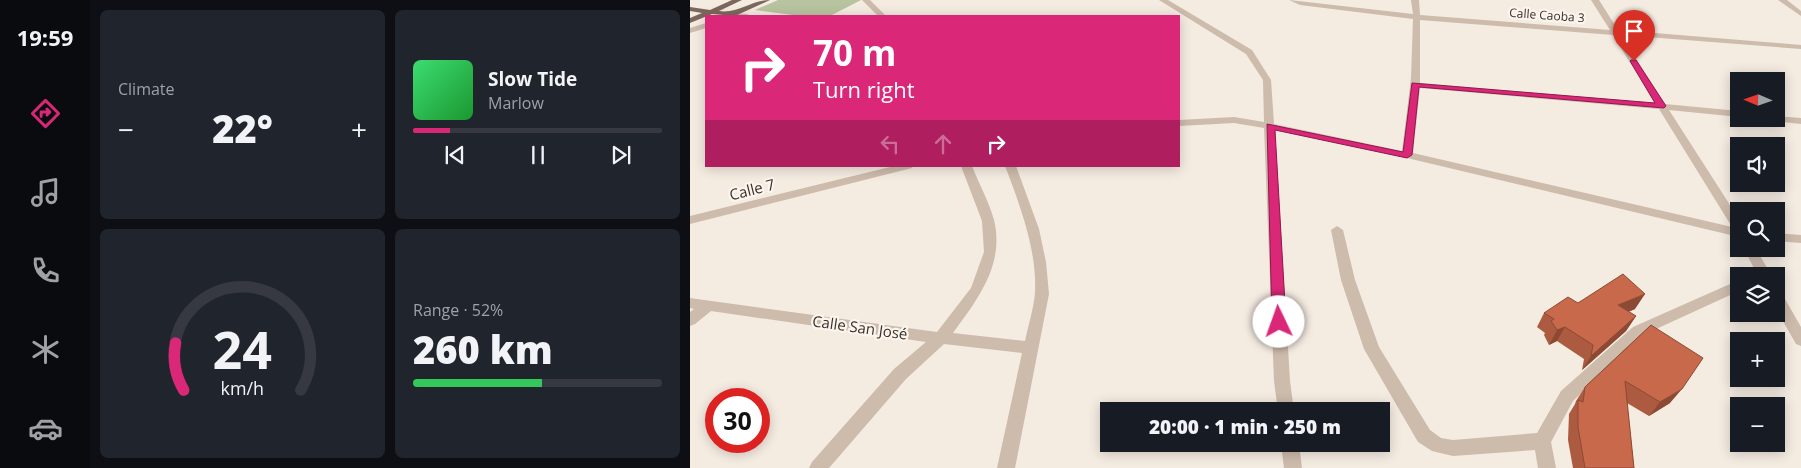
<!DOCTYPE html>
<html lang="en">
<head>
<meta charset="utf-8">
<style>
	:root { --surface:#171b24; --page:#20242c; --text:#f1f3f6; --muted:#9ea1a6; --line:#363941; --accent:#db2777 }
	body { margin:0; font-family:"Open Sans",sans-serif; background:var(--page); color:var(--text); height:100vh; display:flex; flex-direction:column; font-size:19px; white-space:nowrap }
	* { box-sizing:border-box; margin:0 }
	p { font-size:16px; color:var(--muted) }
	.icon { flex:none; width:28px; height:28px; fill:none; stroke:currentColor; stroke-width:2; stroke-linecap:round; stroke-linejoin:round }
	.map { position:relative; flex:1; overflow:hidden }
	.drawer { display:flex; flex-direction:column; gap:10px; padding:10px; background:#0d0f14; width:600px }
	.drawer>* { flex:none }
	.hud { position:absolute; left:15px; top:15px; width:475px; height:152px; border-radius:0px; box-shadow:0 2px 12px #0003; background:#db2777; color:#fff; overflow:hidden }
	.needle { width:32px; rotate:272deg }
	.fabs { position:absolute; left:1040px; top:72px; display:grid; gap:10px }
	.fabs a { display:grid; place-items:center; width:55px; height:55px; border-radius:0px; background:var(--surface); box-shadow:0 2px 12px #0003; font-size:25px }
	.speed { position:absolute; left:15px; top:388px; display:flex; gap:10px; font-size:25px; font-weight:700; text-align:center }
	.speed>* { display:grid; place-content:center; width:65px; height:65px; border-radius:50%; background:var(--surface); box-shadow:0 2px 12px #0003; line-height:1 }
	.speed .limit { border:8px solid #d22; background:#fff; color:#111 }
	.pin { position:absolute; display:grid; place-items:center; width:42px; height:42px; color:#fff; margin:-51px -21px; border-radius:50% 50% 50% 0; rotate:-45deg; box-shadow:0 0 5px #0007 }
	.pin .icon { rotate:45deg }
	.me { position:absolute; width:55px; margin:-28px; rotate:357deg; stroke-linejoin:round; filter:drop-shadow(0 0 4px #0008) }
	.turn { display:flex; align-items:center; gap:18px; height:105px; padding:0 25px; font-size:22px }
	.turn .icon { width:65px; height:65px; stroke-width:2.5 }
	.turn b { display:block; font-size:35px; line-height:42px }
	.lanes { display:flex; align-items:center; height:48px; padding:0 25px; background:#0003; justify-content:center; gap:25px; direction:ltr }
	.lanes .off { opacity:.35 }
	.big { font-size:38px; font-weight:800; line-height:1.1 }
	.drawer .tile { flex:1; display:flex; flex-direction:column; justify-content:center; gap:8px; min-width:0; padding:0 18px; border-radius:8px; background:var(--page) }
	.drawer .dial { align-items:center; gap:0 }
	.dial svg { height:130px; overflow:visible; fill:none; stroke:var(--line); stroke-width:7; stroke-linecap:round; text-anchor:middle }
	.dial text { fill:var(--text); stroke:none }
	.song { display:flex; align-items:center; gap:15px }
	.cover { width:60px; height:60px; border-radius:8px; background:linear-gradient(135deg,hsl(140 70% 55%),hsl(130 70% 35%)) }
	.played { height:5px; border-radius:2px; background:linear-gradient(90deg,var(--accent) 15%,var(--line) 15%) }
	.keys { display:flex; justify-content:space-around; direction:ltr }
	.heat { display:flex; justify-content:space-between; align-items:center; font-size:28px; direction:ltr }
	.charge { height:8px; border-radius:4px; background:linear-gradient(90deg,#34c759 52%,var(--line) 0) }
	.drawer .tiles { flex:1; display:grid; gap:10px; grid-template-columns:repeat(2,1fr) }
	.trip { position:absolute; left:410px; top:402px; width:290px; height:50px; border-radius:0px; background:var(--surface); box-shadow:0 2px 12px #0003; font-weight:800; line-height:50px; text-align:center }
	main { display:flex; flex:1; min-height:0 }
	.tab-bar { display:flex; flex-direction:column; width:90px; justify-content:space-around; align-items:center; background:#090b0e; color:var(--muted) }
	.tab-bar .icon { width:35px; height:35px }
	.tab-bar .current { color:var(--accent) }
	.tab-bar b { font-size:22px; color:var(--text) }
	.map>svg:first-child { display:block }
	.green { fill:#b8c4a0 }
	.lines { fill:none; stroke-linecap:round; stroke-linejoin:round }
	.minor { fill:#cdbbac; fill-rule:evenodd }
	.major { fill:#7d675c; fill-rule:evenodd }
	.wall { fill:#ac5a40 }
	.shaded-wall { fill:#8c4a34 }
	.building { fill:#c8694b; stroke:#8c4a34 }
	.route { fill:#db2777; stroke:#8e194d }
	.labels { text-anchor:middle; dominant-baseline:central; stroke-width:4.5; stroke-linejoin:round; paint-order:stroke }
	.far-street-label { font-size:12px; fill:#3b302b; stroke:#fbf5ee }
	.street-label { font-size:15px; fill:#3b302b; stroke:#fbf5ee }
</style>
</head>
<body>
<main>
<nav class="tab-bar">
<b>19:59</b>
<svg class="icon current" aria-label="directions" viewBox="0 0 24 24"><path d="M12 3l9 9-9 9-9-9zM9 14v-3h6M13 9l2 2-2 2"/></svg>
<svg class="icon" aria-label="music" viewBox="0 0 24 24"><path d="M9 18V5l10-2v13"/><circle cx="6" cy="18" r="3"/><circle cx="16" cy="16" r="3"/></svg>
<svg class="icon" aria-label="phone" viewBox="0 0 24 24"><path d="M5 4h4l2 5-3 2q2 4 5 5l2-3 5 2v4C11 20 4 13 5 4z"/></svg>
<svg class="icon" aria-label="climate" viewBox="0 0 24 24"><path d="M12 3v18M4 7l16 10M4 17L20 7"/></svg>
<svg class="icon" aria-label="car" viewBox="0 0 24 24"><path d="M5 17H2v-5l4-1 3-4h7l3 4 3 1v5h-3M9 17h6M6 11h13"/><circle cx="7" cy="17" r="2"/><circle cx="17" cy="17" r="2"/></svg>
</nav>
<section class="drawer">
<div class="tiles">
<div class="tile"><p>Climate</p>
<div class="heat"><a>−</a><b class="big">22°</b><a>+</a></div>
</div>
<div class="tile">
<div class="song"><i class="cover"></i><div><b>Slow Tide</b><p>Marlow</p></div></div>
<div class="played"></div>
<div class="keys"><svg class="icon" aria-label="previous" viewBox="0 0 24 24"><path d="M18 5L8 12l10 7zM5 5v14"/></svg><svg class="icon" aria-label="pause" viewBox="0 0 24 24"><path d="M8 5v14M16 5v14"/></svg><svg class="icon" aria-label="next" viewBox="0 0 24 24"><path d="M6 5l10 7-10 7zM19 5v14"/></svg></div>
</div>
<div class="tile dial"><svg viewBox="0 0 100 80">
<path d="M14 69A42 42 0 1 1 86 69"/>
<path d="M14 69A42 42 0 0 1 9 40" stroke="#db2777"/>
<text x="50" y="56" font-size="32" font-weight="700">24</text>
<text x="50" y="72" font-size="11">km/h</text>
</svg></div>
<div class="tile"><p>Range · 52%</p><b class="big">260 km</b><div class="charge"></div></div>
</div>
</section>
<div class="map">
<svg width="1111" height="468" viewBox="0 0 1111 468">
	<rect width="100%" height="100%" fill="#f4ebe1"/>
	<path class="green" d="M 88,0 L 171,0 L 140,16 L 110,16 L 65,10 Z"/>
	<g class="lines">
		<path class="minor" d="M 172,0 L 180,0 L 196,16 L 188,16 Z
			M 469,0 L 478,0 L 562,50 L 581,80 L 584,124 L 712,151 L 721,78 L 723,19 L 610,5 L 599,0 L 723,14 L 721,0 L 729,0 L 730,15 L 920,30 L 901,0 L 909,0 L 928,30 L 1111,45 L 1111,49 L 931,35 L 975,104 L 1049,111 L 1049,117 L 979,110 L 1049,219 L 1049,237 L 717,158 L 585,130 L 600,381 L 604,411 L 588,411 L 584,381 L 574,128 L 544,123 L 489,126 L 489,120 L 544,117 L 574,122 L 573,80 L 556,54 ZM 730,20 L 923,35 L 965,103 L 730,83 ZM 730,88 L 969,109 L 1042,227 L 723,153 Z
			M 1088,0 L 1097,0 L 1111,11 L 1111,16 Z
			M 39,13 L 57,14 L 61,16 L 39,16 Z
			M 16,23 L 16,28 L 0,33 L 0,28 Z
			M 1086,116 L 1111,118 L 1111,124 L 1083,121 L 1081,119 L 1086,119 Z
			M 204,166 L 223,166 L 222,168 L 0,224 L 0,216 Z
			M 271,166 L 282,166 C 289,184 299,202 304,220 C 315,265 287,300 263,333 L 335,341 C 338,326 344,308 345,292 C 347,250 330,205 315,166 L 326,166 L 349,229 L 356,262 L 359,294 L 325,468 L 307,468 L 332,353 L 254,344 L 216,379 L 139,468 L 119,468 L 122,462 L 204,369 L 236,342 L 21,311 L 5,324 L 0,326 L 0,312 L 4,309 L 0,308 L 0,298 L 247,332 L 281,288 L 294,252 L 292,221 Z
			M 647,226 L 653,230 L 665,280 L 689,347 L 740,430 L 751,438 L 763,440 L 847,433 L 871,391 L 943,327 L 1049,280 L 1049,291 L 953,335 L 883,401 L 861,442 L 866,468 L 848,468 L 845,450 L 763,456 L 742,451 L 728,442 L 674,349 L 651,280 L 641,230 Z
			M 1086,233 L 1111,235 L 1111,243 L 1086,241 Z
			M 1054,249 L 1066,249 L 1082,276 L 1068,276 Z
			M 1086,291 L 1091,292 L 1111,327 L 1111,346 L 1106,344 L 1086,309 Z
			M 591,444 L 609,444 L 612,468 L 594,468 Z"/>
		<path class="major" d="M 42,0 L 52,0 L 29,11 C 48,14 61,0 80,0 L 45,16 L 22,14 L 0,23 L 0,18 L 12,13 L 0,11 L 0,7 L 20,10 Z"/>
	</g>
	<path class="wall" d="M 888,303 L 945,309 L 938,312 L 946,316 L 936,331 L 892,370 L 894,359 L 867,341 L 859,345 L 854,335 L 855,333 L 847,327 L 854,313 Z
		M 961,325 L 980,403 L 959,416 L 937,403 L 944,468 L 883,468 L 878,440 L 879,414 L 885,404 L 886,401 L 895,387 Z"/>
	<path class="shaded-wall" d="M 955,294 L 945,309 L 919,320 L 928,305 Z
		M 946,316 L 936,331 L 892,370 L 901,356 Z
		M 875,327 L 867,341 L 859,345 L 867,330 Z
		M 992,389 L 980,403 L 959,416 L 970,402 Z"/>
	<path class="building" d="M 933,274 L 955,294 L 928,305 L 946,316 L 901,356 L 903,345 L 875,327 L 867,330 L 861,321 L 864,319 L 854,313 L 878,297 L 888,303 Z
		M 961,325 L 1013,358 L 992,389 L 970,402 L 935,381 L 944,468 L 895,468 L 888,427 L 888,400 L 893,402 L 895,387 Z"/>
	<path class="route" d="M 941,60 L 946,60 L 976,106 L 974,108 L 729,87 L 722,155 L 717,158 L 585,130 L 596,322 L 594,326 L 589,328 L 584,326 L 582,322 L 577,124 L 713,152 L 722,83 L 965,103 L 940,61 Z"/>
	<g class="labels">
		<g class="far-street-label">
			<text transform="translate(857 15) rotate(4)">Calle Caoba 3</text>
		</g>
		<g class="street-label">
			<text transform="translate(62 189) rotate(-14)">Calle 7</text>
			<text transform="translate(170 327) rotate(8)">Calle San José</text>
		</g>
	</g>
</svg>
<div class="fabs">
<a><svg class="needle" viewBox="-14 -14 28 28"><path d="M0-13l5 13h-10z" fill="#e53935"/><path d="M0 13l5-13h-10z" fill="#9ea1a6"/></svg></a>
<a><svg class="icon" aria-label="sound" viewBox="0 0 24 24"><path d="M4 9h4l5-4v14l-5-4H4zM17 9q2 3 0 6"/></svg></a>
<a><svg class="icon" aria-label="search" viewBox="0 0 24 24"><circle cx="10" cy="10" r="6"/><path d="M15 15l6 6"/></svg></a>
<a><svg class="icon" aria-label="layers" viewBox="0 0 24 24"><path d="M12 4l9 5-9 5-9-5zM3 14l9 5 9-5"/></svg></a>
<a>+</a>
<a>−</a>
</div>
<div class="speed"><div class="limit">30</div></div>
<div class="pin" style="left:944px;top:61px;background:#d93025"><svg class="icon" aria-label="arrive" viewBox="0 0 24 24"><path d="M6 21V4h12l-3 4 3 4H6"/></svg></div>
<svg class="me" style="left:589px;top:322px" viewBox="-20 -20 40 40"><circle r="19" fill="#fff"/><path d="M0-13L10 11 0 6-10 11z" fill="#db2777"/></svg>
<div class="trip">20:00 · 1 min · 250 m</div>
<div class="hud">
<div class="turn"><svg class="icon" aria-label="right" viewBox="0 0 24 24"><path d="M7 20v-9h11M14 6l5 5-5 5"/></svg><div><b>70 m</b>Turn right</div></div>
<div class="lanes"><svg class="icon off" aria-label="left" viewBox="0 0 24 24"><path d="M17 20v-9H6M10 6l-5 5 5 5"/></svg><svg class="icon off" aria-label="ahead" viewBox="0 0 24 24"><path d="M12 20V5M6 11l6-6 6 6"/></svg><svg class="icon" aria-label="right" viewBox="0 0 24 24"><path d="M7 20v-9h11M14 6l5 5-5 5"/></svg></div>
</div>
</div>
</main>
</body>
</html>
